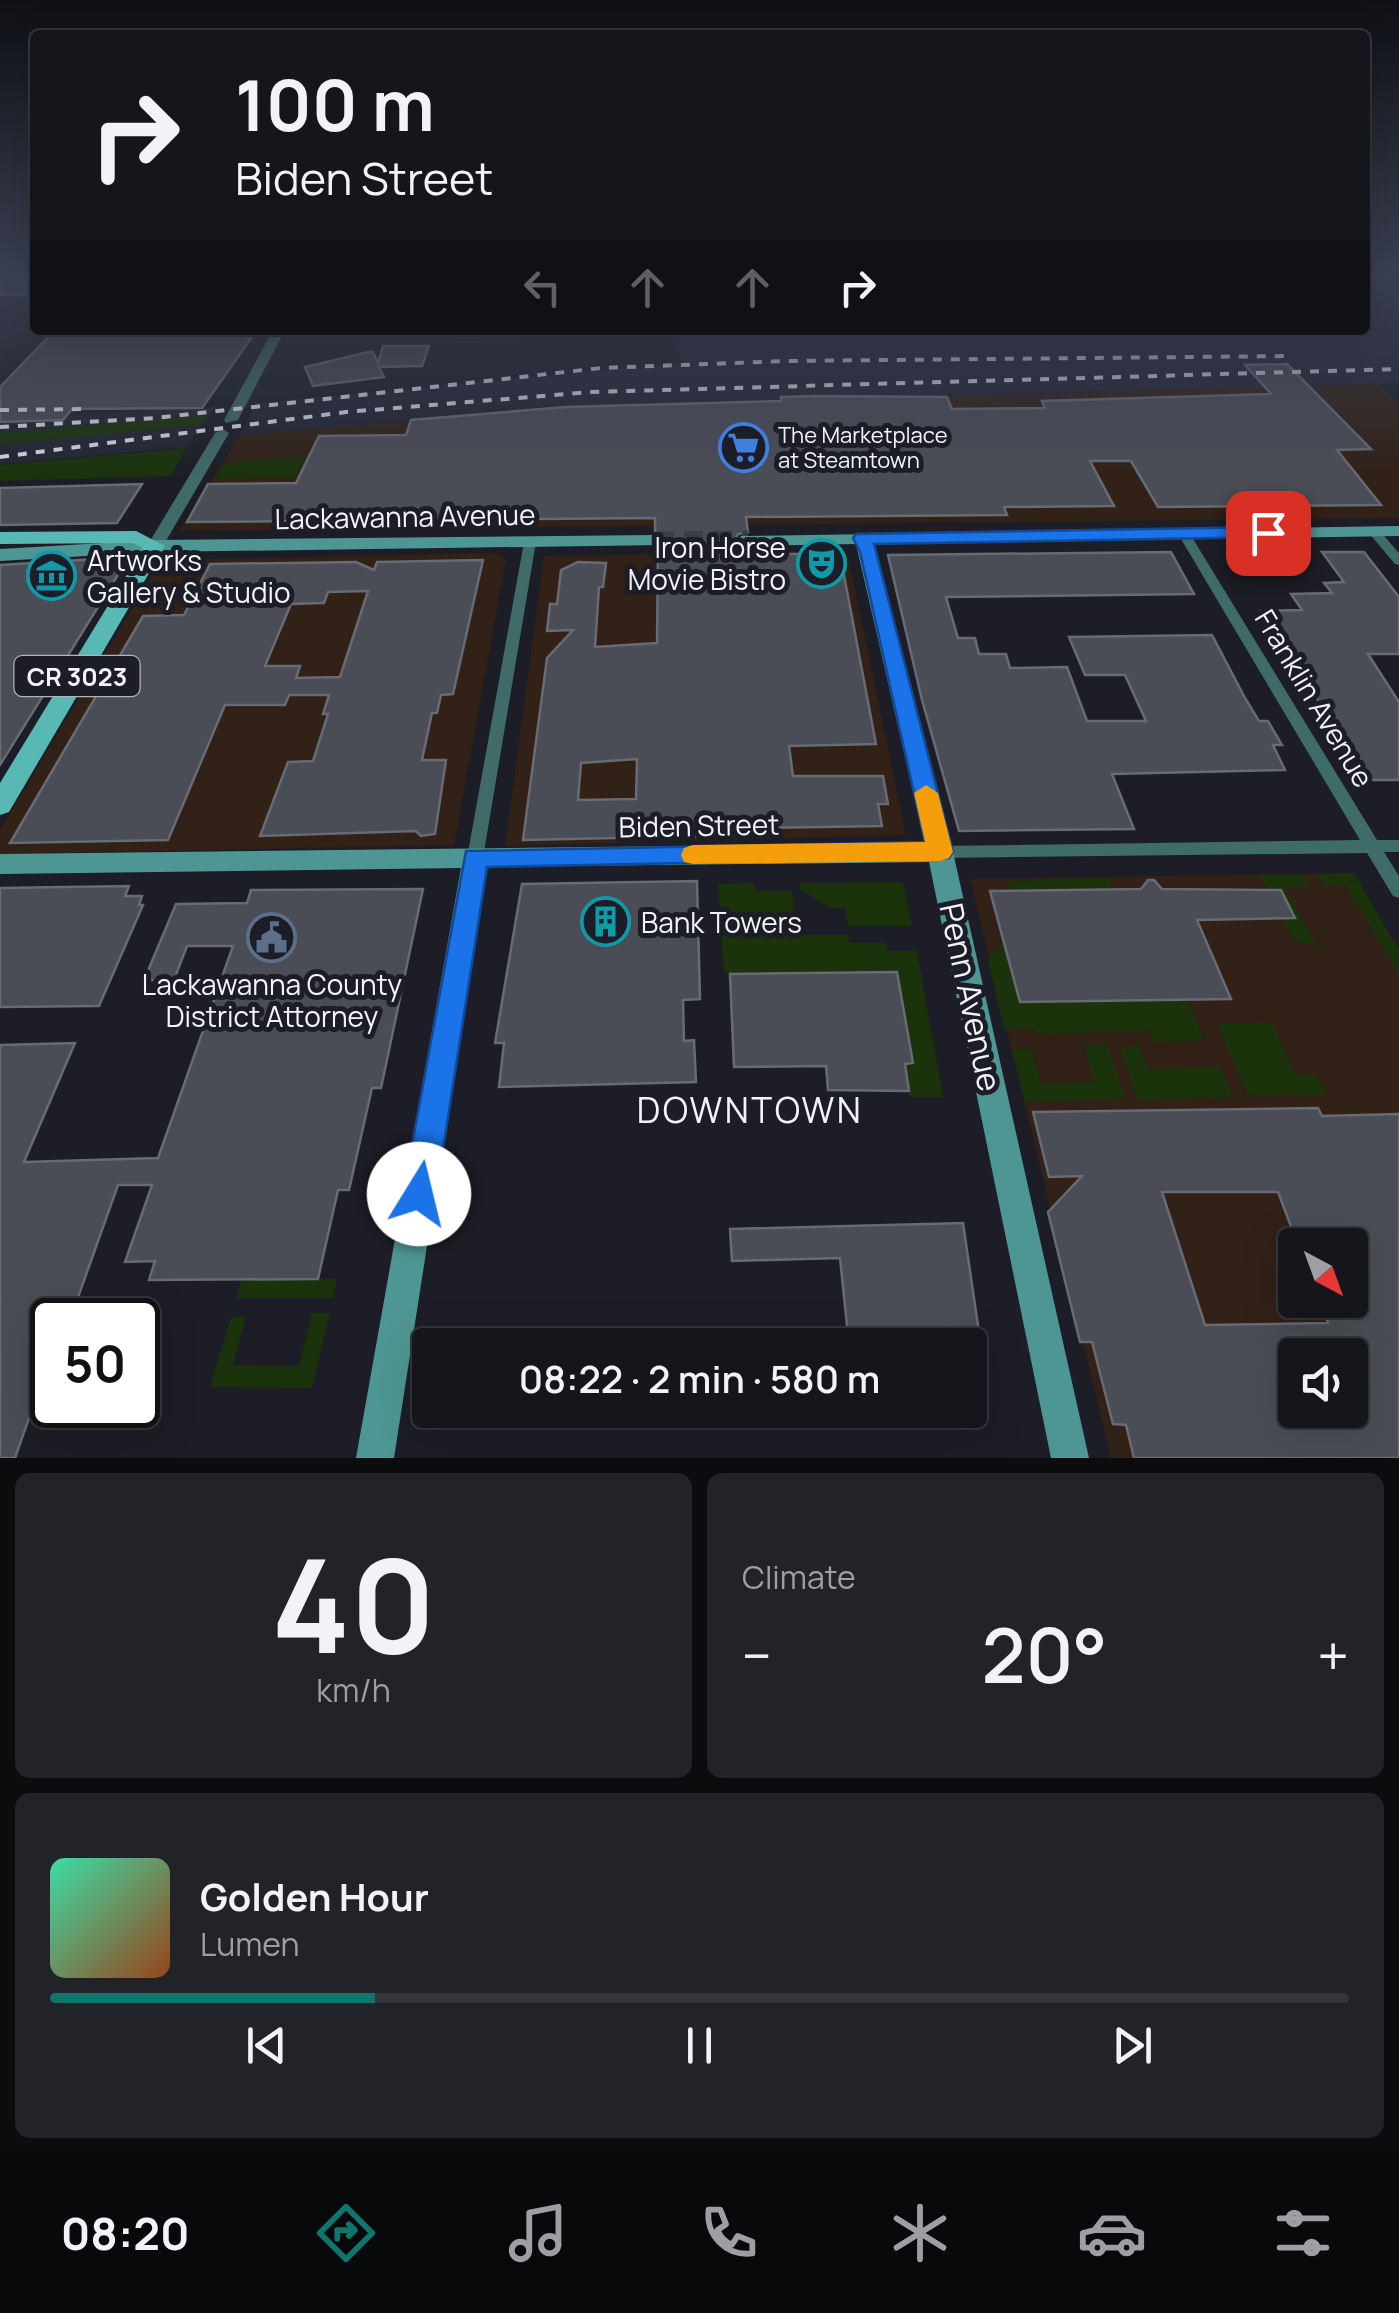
<!DOCTYPE html>
<html lang="en">
<head>
<meta charset="utf-8">
<style>
	:root { --surface:#15161c; --page:#222329; --text:#f1f3f6; --muted:#9d9fa3; --line:#34353b; --accent:#0f766e }
	body { margin:0; font-family:Manrope,sans-serif; background:var(--page); color:var(--text); height:100vh; display:flex; flex-direction:column; font-size:38px; white-space:nowrap }
	* { box-sizing:border-box; margin:0 }
	p { font-size:32px; color:var(--muted) }
	.icon { flex:none; width:55px; height:55px; fill:none; stroke:currentColor; stroke-width:2; stroke-linecap:round; stroke-linejoin:round }
	.map { position:relative; height:1458px; overflow:hidden }
	.side { display:flex; flex-direction:column; gap:15px; padding:15px; background:#0c0c0f; flex:1 }
	.side>* { flex:none }
	.guide { position:absolute; left:30px; top:30px; width:1340px; height:305px; border-radius:10px; box-shadow:0 10px 40px #0002,0 0 0 2px var(--line); background:#15161c; color:var(--text); overflow:hidden }
	.needle { width:65px; rotate:139deg }
	.controls { position:absolute; left:1278px; top:1228px; display:grid; gap:20px }
	.controls a { display:grid; place-items:center; width:90px; height:90px; border-radius:10px; background:var(--surface); box-shadow:0 10px 40px #0002,0 0 0 2px var(--line); font-size:50px }
	.speed { position:absolute; left:30px; top:1298px; display:flex; gap:20px; font-size:50px; font-weight:700; text-align:center }
	.speed>* { display:grid; place-content:center; width:130px; height:130px; border-radius:50%; background:var(--surface); box-shadow:0 10px 40px #0002,0 0 0 2px var(--line); line-height:1 }
	.speed .limit { border:5px solid #111; border-radius:15px; background:#fff; color:#111 }
	.pin { position:absolute; display:grid; place-items:center; width:85px; height:85px; color:#fff; margin:-42px; border-radius:20px; box-shadow:0 5px 15px #0006 }
	.me { position:absolute; width:110px; margin:-55px; rotate:9deg; stroke-linejoin:round; filter:drop-shadow(0 0 8px #0008) }
	.turn { display:flex; align-items:center; gap:35px; height:210px; padding:0 40px; font-size:45px }
	.turn .icon { width:130px; height:130px; stroke-width:2.5 }
	.turn b { display:block; font-size:70px; line-height:85px }
	.lanes { display:flex; align-items:center; height:95px; padding:0 40px; background:#0003; justify-content:center; gap:50px; direction:ltr }
	.lanes .off { opacity:.35 }
	.big { font-size:75px; font-weight:600; line-height:1.1 }
	.side .card { flex:1; display:flex; flex-direction:column; justify-content:center; gap:15px; min-width:0; padding:0 35px; border-radius:15px; background:var(--page) }
	.side .dial { align-items:center; gap:0 }
	.dial b { font-size:130px; line-height:1 }
	.song { display:flex; align-items:center; gap:30px }
	.cover { width:120px; height:120px; border-radius:15px; background:linear-gradient(135deg,hsl(160 70% 55%),hsl(20 70% 35%)) }
	.played { height:10px; border-radius:5px; background:linear-gradient(90deg,var(--accent) 25%,var(--line) 25%) }
	.keys { display:flex; justify-content:space-around; direction:ltr }
	.heat { display:flex; justify-content:space-between; align-items:center; font-size:55px; direction:ltr }
	.side .tiles { flex:1; display:grid; gap:15px; grid-template-columns:1fr 1fr }
	.card:last-child { grid-column:span 2 }
	.trip { position:absolute; left:412px; top:1328px; width:575px; height:100px; border-radius:10px; background:var(--surface); box-shadow:0 10px 40px #0002,0 0 0 2px var(--line); font-weight:600; line-height:100px; text-align:center }
	.tabs { display:flex; height:160px; justify-content:space-around; align-items:center; background:#08090b; color:var(--muted) }
	.tabs .icon { width:70px; height:70px }
	.tabs .on { color:var(--accent) }
	.tabs b { font-size:45px; color:var(--text) }
	.map>svg:first-child { display:block }
	.commercial { fill:#312117; fill-rule:evenodd }
	.built { fill:#232533 }
	.green { fill:#1a330b }
	.building { fill:#4b4d56; stroke:#686a74; stroke-width:2.5; fill-rule:evenodd }
	.lines { fill:none; stroke-linecap:round; stroke-linejoin:round }
	.secondary-tunnel { stroke:#3c3d46; stroke-width:19; stroke-dasharray:19 10; stroke-linecap:butt }
	.minor { fill:#3f6b68; fill-rule:evenodd }
	.tertiary { fill:#3f6b68; fill-rule:evenodd }
	.secondary { fill:#4e9693; fill-rule:evenodd }
	.primary { fill:#58b9b4; fill-rule:evenodd }
	.rail { stroke:#dbdce2; stroke-width:4; stroke-dasharray:9 9; stroke-linecap:butt }
	.route { fill:#1a73e8; stroke:#114b97; stroke-width:2.5 }
	.slow { fill:#f59e0b }
	.labels { text-anchor:middle; dominant-baseline:central; stroke-width:10; stroke-linejoin:round; paint-order:stroke }
	.far-poi-label { font-size:22px; fill:#f3f4fa; stroke:#1c1d26; text-anchor:start }
	.shield { fill:#1c1d26; stroke:#b2b4ba; stroke-width:2.5 }
	.shield-label { font-size:25px; font-weight:bold; fill:#f3f4fa }
	.street-label { font-size:28px; fill:#f3f4fa; stroke:#1c1d26 }
	.poi-label { font-size:28px; fill:#f3f4fa; stroke:#1c1d26; text-anchor:start }
	.near-street-label { font-size:32px; fill:#f3f4fa; stroke:#1c1d26 }
	.near-neighbourhood-label { font-size:35px; letter-spacing:2.5px; fill:#f3f4fa; stroke:#1c1d26 }
</style>
</head>
<body>
<div class="map">
<svg width="1399" height="1458" viewBox="0 0 1399 1458">
	<rect width="100%" height="100%" fill="#1c1d26"/>
	<path class="commercial" d="M 1378,384 L 1399,404 L 1399,518 L 179,531 L 240,435 L 566,407 Z
		M 847,551 L 906,835 L 505,846 L 544,556 Z
		M 487,553 L 500,554 L 506,559 L 454,845 L 0,854 L 0,830 L 161,560 Z
		M 1354,873 L 1399,952 L 1399,1458 L 1111,1458 L 970,879 ZM 1295,1245 L 1350,1245 L 1350,1300 L 1295,1300 ZM 1295,1355 L 1350,1355 L 1350,1410 L 1295,1410 Z"/>
	<path class="built" d="M 1365,276 L 1399,276 L 1399,383 L 566,407 L 240,435 L 256,403 L 683,363 L 669,330 L 1365,330 Z
		M 292,330 L 668,330 L 520,338 L 286,341 Z
		M 216,406 L 209,415 L 0,433 L 0,422 L 63,420 L 69,413 L 206,409 Z
		M 201,425 L 187,447 L 0,464 L 0,445 Z"/>
	<path class="green" d="M 209,415 L 201,425 L 0,445 L 0,433 Z
		M 186,448 L 171,476 L 0,481 L 0,465 Z
		M 305,456 L 295,477 L 214,478 L 224,464 L 232,462 Z
		M 1354,873 L 1399,950 L 1399,974 L 1345,884 L 1323,885 L 1317,874 Z
		M 1257,875 L 1304,875 L 1310,885 L 1284,887 L 1318,948 L 1293,939 L 1282,918 L 1295,917 Z
		M 1109,878 L 1113,889 L 1011,891 L 1008,881 Z
		M 903,882 L 912,926 L 848,926 L 845,908 L 831,908 L 800,890 L 799,883 Z
		M 752,883 L 757,891 L 792,891 L 796,935 L 848,935 L 849,943 L 886,943 L 888,951 L 917,951 L 943,1097 L 910,1097 L 905,1064 L 913,1063 L 897,972 L 724,973 L 718,884 Z
		M 1004,943 L 1020,1002 L 1188,1000 L 1204,1040 L 1155,1042 L 1150,1031 L 1036,1034 L 1034,1029 L 1004,1030 L 988,959 Z
		M 1272,1022 L 1295,1075 L 1317,1075 L 1326,1094 L 1247,1095 L 1218,1024 Z
		M 1107,1045 L 1125,1099 L 1025,1102 L 1012,1049 L 1031,1049 L 1041,1084 L 1095,1082 L 1084,1046 Z
		M 1139,1046 L 1148,1069 L 1220,1068 L 1232,1097 L 1138,1100 L 1120,1047 Z
		M 242,1279 L 337,1279 L 333,1298 L 236,1298 Z
		M 312,1313 L 330,1313 L 312,1388 L 210,1387 L 231,1317 L 246,1317 L 233,1365 L 299,1366 Z"/>
	<path class="building" d="M 0,276 L 35,276 L 35,295 L 0,295 Z
		M 55,330 L 257,330 L 202,408 L 72,409 L 63,420 L 0,422 L 0,387 Z
		M 383,346 L 429,346 L 422,366 L 379,367 L 384,377 L 313,386 L 305,367 L 368,352 L 373,352 L 378,363 Z
		M 1287,364 L 1371,449 L 1337,450 L 1381,505 L 1158,507 L 1131,461 L 1090,461 L 1114,506 L 1004,507 L 1007,515 L 746,517 L 748,532 L 738,534 L 735,541 L 750,554 L 840,554 L 876,744 L 789,746 L 793,776 L 883,776 L 888,804 L 878,804 L 882,826 L 760,828 L 759,835 L 523,840 L 547,658 L 573,630 L 547,631 L 550,604 L 557,604 L 561,570 L 578,562 L 606,563 L 603,587 L 599,587 L 595,647 L 657,643 L 658,552 L 655,549 L 665,547 L 668,540 L 655,531 L 655,518 L 187,522 L 208,484 L 296,483 L 319,436 L 406,435 L 411,420 L 566,407 L 781,401 L 781,397 L 818,396 L 947,397 L 952,409 L 1045,408 L 1042,401 L 1271,394 L 1245,365 ZM 637,759 L 636,799 L 578,800 L 581,763 Z
		M 142,484 L 117,523 L 0,525 L 0,488 Z
		M 1171,552 L 1194,594 L 946,597 L 958,638 L 975,638 L 979,654 L 1006,654 L 1010,668 L 1067,667 L 1087,721 L 1146,721 L 1125,675 L 1085,675 L 1069,637 L 1212,635 L 1245,698 L 1259,721 L 1268,721 L 1282,745 L 1273,745 L 1285,770 L 1112,774 L 1134,829 L 959,831 L 922,700 L 888,555 Z
		M 1322,552 L 1364,552 L 1399,597 L 1399,654 L 1368,654 L 1399,702 L 1399,780 L 1369,780 L 1261,611 L 1302,610 L 1291,594 L 1332,593 L 1324,583 L 1344,582 Z
		M 129,557 L 0,765 L 0,565 Z
		M 483,560 L 453,694 L 441,695 L 437,713 L 432,713 L 422,760 L 446,760 L 435,834 L 421,836 L 416,831 L 260,836 L 288,762 L 313,761 L 328,714 L 323,714 L 329,695 L 289,695 L 285,705 L 225,705 L 168,840 L 10,843 L 143,616 L 184,615 L 210,564 L 356,562 L 374,570 L 377,562 ZM 368,591 L 340,677 L 296,678 L 300,666 L 265,666 L 291,604 L 324,603 L 328,592 Z
		M 1148,880 L 1154,880 L 1162,889 L 1281,890 L 1295,918 L 1197,920 L 1231,999 L 1020,1002 L 990,891 L 1141,889 Z
		M 697,881 L 700,999 L 683,1000 L 684,1041 L 694,1040 L 696,1082 L 499,1087 L 504,1043 L 495,1043 L 522,884 Z
		M 129,886 L 125,896 L 142,896 L 139,905 L 143,905 L 99,1006 L 0,1007 L 0,888 Z
		M 423,889 L 381,1088 L 372,1088 L 349,1190 L 338,1190 L 318,1279 L 149,1280 L 155,1261 L 125,1262 L 152,1185 L 118,1185 L 70,1320 L 52,1320 L 52,1368 L 40,1403 L 34,1404 L 15,1458 L 0,1458 L 0,1045 L 75,1043 L 24,1162 L 158,1158 L 233,946 L 187,946 L 174,980 L 144,980 L 176,904 L 247,903 L 251,890 Z
		M 897,972 L 913,1063 L 905,1064 L 909,1091 L 828,1090 L 826,1066 L 734,1067 L 730,974 Z
		M 1318,1108 L 1322,1116 L 1399,1114 L 1399,1458 L 1134,1458 L 1126,1425 L 1113,1424 L 1092,1342 L 1080,1342 L 1048,1212 L 1082,1176 L 1049,1177 L 1033,1112 ZM 1162,1192 L 1278,1192 L 1298,1245 L 1350,1245 L 1350,1300 L 1320,1300 L 1328,1323 L 1205,1325 ZM 1295,1355 L 1350,1355 L 1350,1410 L 1295,1410 Z
		M 963,1223 L 987,1387 L 970,1387 L 970,1345 L 849,1345 L 840,1258 L 732,1261 L 730,1229 Z"/>
	<g class="lines">
		<path class="secondary-tunnel" d="M 655,541 L 748,540"/>
		<path class="minor" d="M 1374,528 L 1378,529 L 1399,553 L 1399,565 L 1395,564 L 1368,532 Z
			M 1184,530 L 1190,534 L 1377,840 L 1399,840 L 1399,852 L 1384,852 L 1399,876 L 1399,898 L 1393,896 L 1367,853 L 940,858 L 934,856 L 932,852 L 934,848 L 940,846 L 1360,840 L 1178,534 Z
			M 530,538 L 536,542 L 483,858 L 481,862 L 469,862 L 467,858 L 524,542 Z"/>
		<path class="tertiary" d="M 273,330 L 285,330 L 238,420 L 226,423 L 224,420 Z
			M 222,429 L 229,433 L 163,546 L 161,550 L 149,550 L 147,546 L 215,433 Z"/>
		<path class="secondary" d="M 1399,526 L 1399,536 L 874,544 L 953,852 L 1089,1458 L 1051,1458 L 929,862 L 486,867 L 394,1458 L 356,1458 L 461,868 L 0,874 L 0,854 L 925,843 L 856,544 L 748,546 L 739,540 L 741,536 Z
			M 655,535 L 664,541 L 662,545 L 155,552 L 0,561 L 0,549 L 155,540 Z"/>
		<path class="primary" d="M 136,531 L 165,546 L 9,812 L 0,815 L 0,783 L 143,548 L 133,543 L 0,544 L 0,532 Z"/>
		<path class="rail" d="M 0,410 L 90,409
			M 0,427 L 155,418 L 601,368 L 787,361 L 1289,356
			M 0,457 L 346,412 L 591,392 L 1399,369"/>
	</g>
	<linearGradient id="sky" x2="0" y2="1"><stop stop-color="#0f1015"/><stop offset="0.57" stop-color="#3a4052"/><stop offset="1" stop-color="#3a4052" stop-opacity="0"/></linearGradient>
	<rect width="1399" height="480" fill="url(#sky)"/>
	<path class="route" d="M 1268,527 L 1275,529 L 1275,537 L 874,544 L 953,852 L 949,858 L 487,867 L 436,1194 L 431,1205 L 419,1209 L 408,1205 L 403,1194 L 466,851 L 925,842 L 860,552 L 853,538 L 856,534 Z"/>
	<path class="slow" d="M 926,785 L 938,793 L 953,852 L 949,858 L 940,861 L 693,864 L 684,862 L 681,855 L 684,848 L 693,845 L 925,842 L 914,793 Z"/>
	<defs>
		<symbol id="supermarket-ring" viewBox="-11 -11 22 22"><circle r="9.5" fill="#1c1d26" stroke="#3f7fe0" stroke-width="1.5"/><path d="M-6-5.5h2.5l.6 2H6L4.5 2H-2.5L-4.4-4H-6ZM-1.5 3.2a1.3 1.3 0 1 0 .1 0ZM3 3.2a1.3 1.3 0 1 0 .1 0Z" fill="#3f7fe0"/></symbol>
		<symbol id="theatre-ring" viewBox="-11 -11 22 22"><circle r="9.5" fill="#1c1d26" stroke="#0f9aa8" stroke-width="1.5"/><path d="M-5-5.5Q0-4 5-5.5V0Q5 5 0 6Q-5 5-5 0ZM-3.3-2.5H-1v1.5H-3.3ZM1-2.5H3.3v1.5H1ZM-2.8 1Q0 5.5 2.8 1Z" fill="#0f9aa8"/></symbol>
		<symbol id="museum-ring" viewBox="-11 -11 22 22"><circle r="9.5" fill="#1c1d26" stroke="#0f9aa8" stroke-width="1.5"/><path d="M0-6L6-3V-2H-6V-3ZM-5-1h2V3h-2ZM-1-1h2V3h-2ZM3-1h2V3H3ZM-6 4H6V6H-6Z" fill="#0f9aa8"/></symbol>
		<symbol id="building-ring" viewBox="-11 -11 22 22"><circle r="9.5" fill="#1c1d26" stroke="#0f9aa8" stroke-width="1.5"/><path d="M-4-6H4V6H1V3H-1V6H-4ZM-2.5-4.3h1.7v1.8h-1.7ZM.8-4.3h1.7v1.8H.8ZM-2.5-1h1.7V.8h-1.7ZM.8-1h1.7V.8H.8Z" fill="#0f9aa8"/></symbol>
		<symbol id="civic-ring" viewBox="-11 -11 22 22"><circle r="9.5" fill="#1c1d26" stroke="#5c6f8a" stroke-width="1.5"/><path d="M-.6-6.5H3V-4.5H.6V-3L4-1V1h2V6H-6V1h2V-1L-.6-3ZM-1.2 2.5V6h2.4V2.5Z" fill="#5c6f8a"/></symbol>
	</defs>
	<g fill-rule="evenodd">
		<use href="#supermarket-ring" x="716" y="420" width="55" height="55"/>
		<use href="#theatre-ring" x="794" y="536" width="55" height="55"/>
		<use href="#museum-ring" x="24" y="548" width="55" height="55"/>
		<use href="#building-ring" x="578" y="894" width="55" height="55"/>
		<use href="#civic-ring" x="244" y="910" width="55" height="55"/>
	</g>
	<g class="labels">
		<g class="far-poi-label">
			<text x="778" y="435">The Marketplace<tspan x="778" dy="25">at Steamtown</tspan></text>
		</g>
		<rect class="shield" x="14.5" y="656" width="125" height="40" rx="8"/>
		<g class="shield-label">
			<text x="77" y="676">CR 3023</text>
		</g>
		<g class="street-label">
			<text transform="translate(405 516) rotate(-1)">Lackawanna Avenue</text>
			<text transform="translate(1315 698) rotate(59)">Franklin Avenue</text>
			<text transform="translate(699 825) rotate(-1)">Biden Street</text>
		</g>
		<g class="poi-label">
			<text x="786" y="547" text-anchor="end">Iron Horse<tspan x="786" dy="32">Movie Bistro</tspan></text>
			<text x="87" y="560">Artworks<tspan x="87" dy="32">Gallery &amp; Studio</tspan></text>
			<text x="641" y="922">Bank Towers</text>
			<text x="272" y="984" text-anchor="middle">Lackawanna County<tspan x="272" dy="32">District Attorney</tspan></text>
		</g>
		<g class="near-street-label">
			<text transform="translate(971 997) rotate(78)">Penn Avenue</text>
		</g>
		<g class="near-neighbourhood-label">
			<text x="750" y="1110">DOWNTOWN</text>
		</g>
	</g>
</svg>
<div class="controls">
<a><svg class="needle" viewBox="-14 -14 28 28"><path d="M0-13l5 13h-10z" fill="#e53935"/><path d="M0 13l5-13h-10z" fill="#9d9fa3"/></svg></a>
<a><svg class="icon" aria-label="sound" viewBox="0 0 24 24"><path d="M4 9h4l5-4v14l-5-4H4zM17 9q2 3 0 6"/></svg></a>
</div>
<div class="speed"><div class="limit">50</div></div>
<div class="pin" style="left:1268px;top:533px;background:#d93025"><svg class="icon" aria-label="arrive" viewBox="0 0 24 24"><path d="M6 21V4h12l-3 4 3 4H6"/></svg></div>
<svg class="me" style="left:419px;top:1194px" viewBox="-20 -20 40 40"><circle r="19" fill="#fff"/><path d="M0-13L10 11 0 6-10 11z" fill="#1a73e8"/></svg>
<div class="trip">08:22 · 2 min · 580 m</div>
<div class="guide">
<div class="turn"><svg class="icon" aria-label="right" viewBox="0 0 24 24"><path d="M7 20v-9h11M14 6l5 5-5 5"/></svg><div><b>100 m</b>Biden Street</div></div>
<div class="lanes"><svg class="icon off" aria-label="left" viewBox="0 0 24 24"><path d="M17 20v-9H6M10 6l-5 5 5 5"/></svg><svg class="icon off" aria-label="ahead" viewBox="0 0 24 24"><path d="M12 20V5M6 11l6-6 6 6"/></svg><svg class="icon off" aria-label="ahead" viewBox="0 0 24 24"><path d="M12 20V5M6 11l6-6 6 6"/></svg><svg class="icon" aria-label="right" viewBox="0 0 24 24"><path d="M7 20v-9h11M14 6l5 5-5 5"/></svg></div>
</div>
</div>
<section class="side">
<div class="tiles">
<div class="card dial"><b>40</b><p>km/h</p></div>
<div class="card"><p>Climate</p>
<div class="heat"><a>−</a><b class="big">20°</b><a>+</a></div>
</div>
<div class="card">
<div class="song"><i class="cover"></i><div><b>Golden Hour</b><p>Lumen</p></div></div>
<div class="played"></div>
<div class="keys"><svg class="icon" aria-label="previous" viewBox="0 0 24 24"><path d="M18 5L8 12l10 7zM5 5v14"/></svg><svg class="icon" aria-label="pause" viewBox="0 0 24 24"><path d="M8 5v14M16 5v14"/></svg><svg class="icon" aria-label="next" viewBox="0 0 24 24"><path d="M6 5l10 7-10 7zM19 5v14"/></svg></div>
</div>
</div>
</section>
<nav class="tabs">
<b>08:20</b>
<svg class="icon on" aria-label="directions" viewBox="0 0 24 24"><path d="M12 3l9 9-9 9-9-9zM9 14v-3h6M13 9l2 2-2 2"/></svg>
<svg class="icon" aria-label="music" viewBox="0 0 24 24"><path d="M9 18V5l10-2v13"/><circle cx="6" cy="18" r="3"/><circle cx="16" cy="16" r="3"/></svg>
<svg class="icon" aria-label="phone" viewBox="0 0 24 24"><path d="M5 4h4l2 5-3 2q2 4 5 5l2-3 5 2v4C11 20 4 13 5 4z"/></svg>
<svg class="icon" aria-label="climate" viewBox="0 0 24 24"><path d="M12 3v18M4 7l16 10M4 17L20 7"/></svg>
<svg class="icon" aria-label="car" viewBox="0 0 24 24"><path d="M5 17H2v-5l4-1 3-4h7l3 4 3 1v5h-3M9 17h6M6 11h13"/><circle cx="7" cy="17" r="2"/><circle cx="17" cy="17" r="2"/></svg>
<svg class="icon" aria-label="filters" viewBox="0 0 24 24"><path d="M4 7h16M4 17h16"/><circle cx="9" cy="7" r="2"/><circle cx="15" cy="17" r="2"/></svg>
</nav>
</body>
</html>
